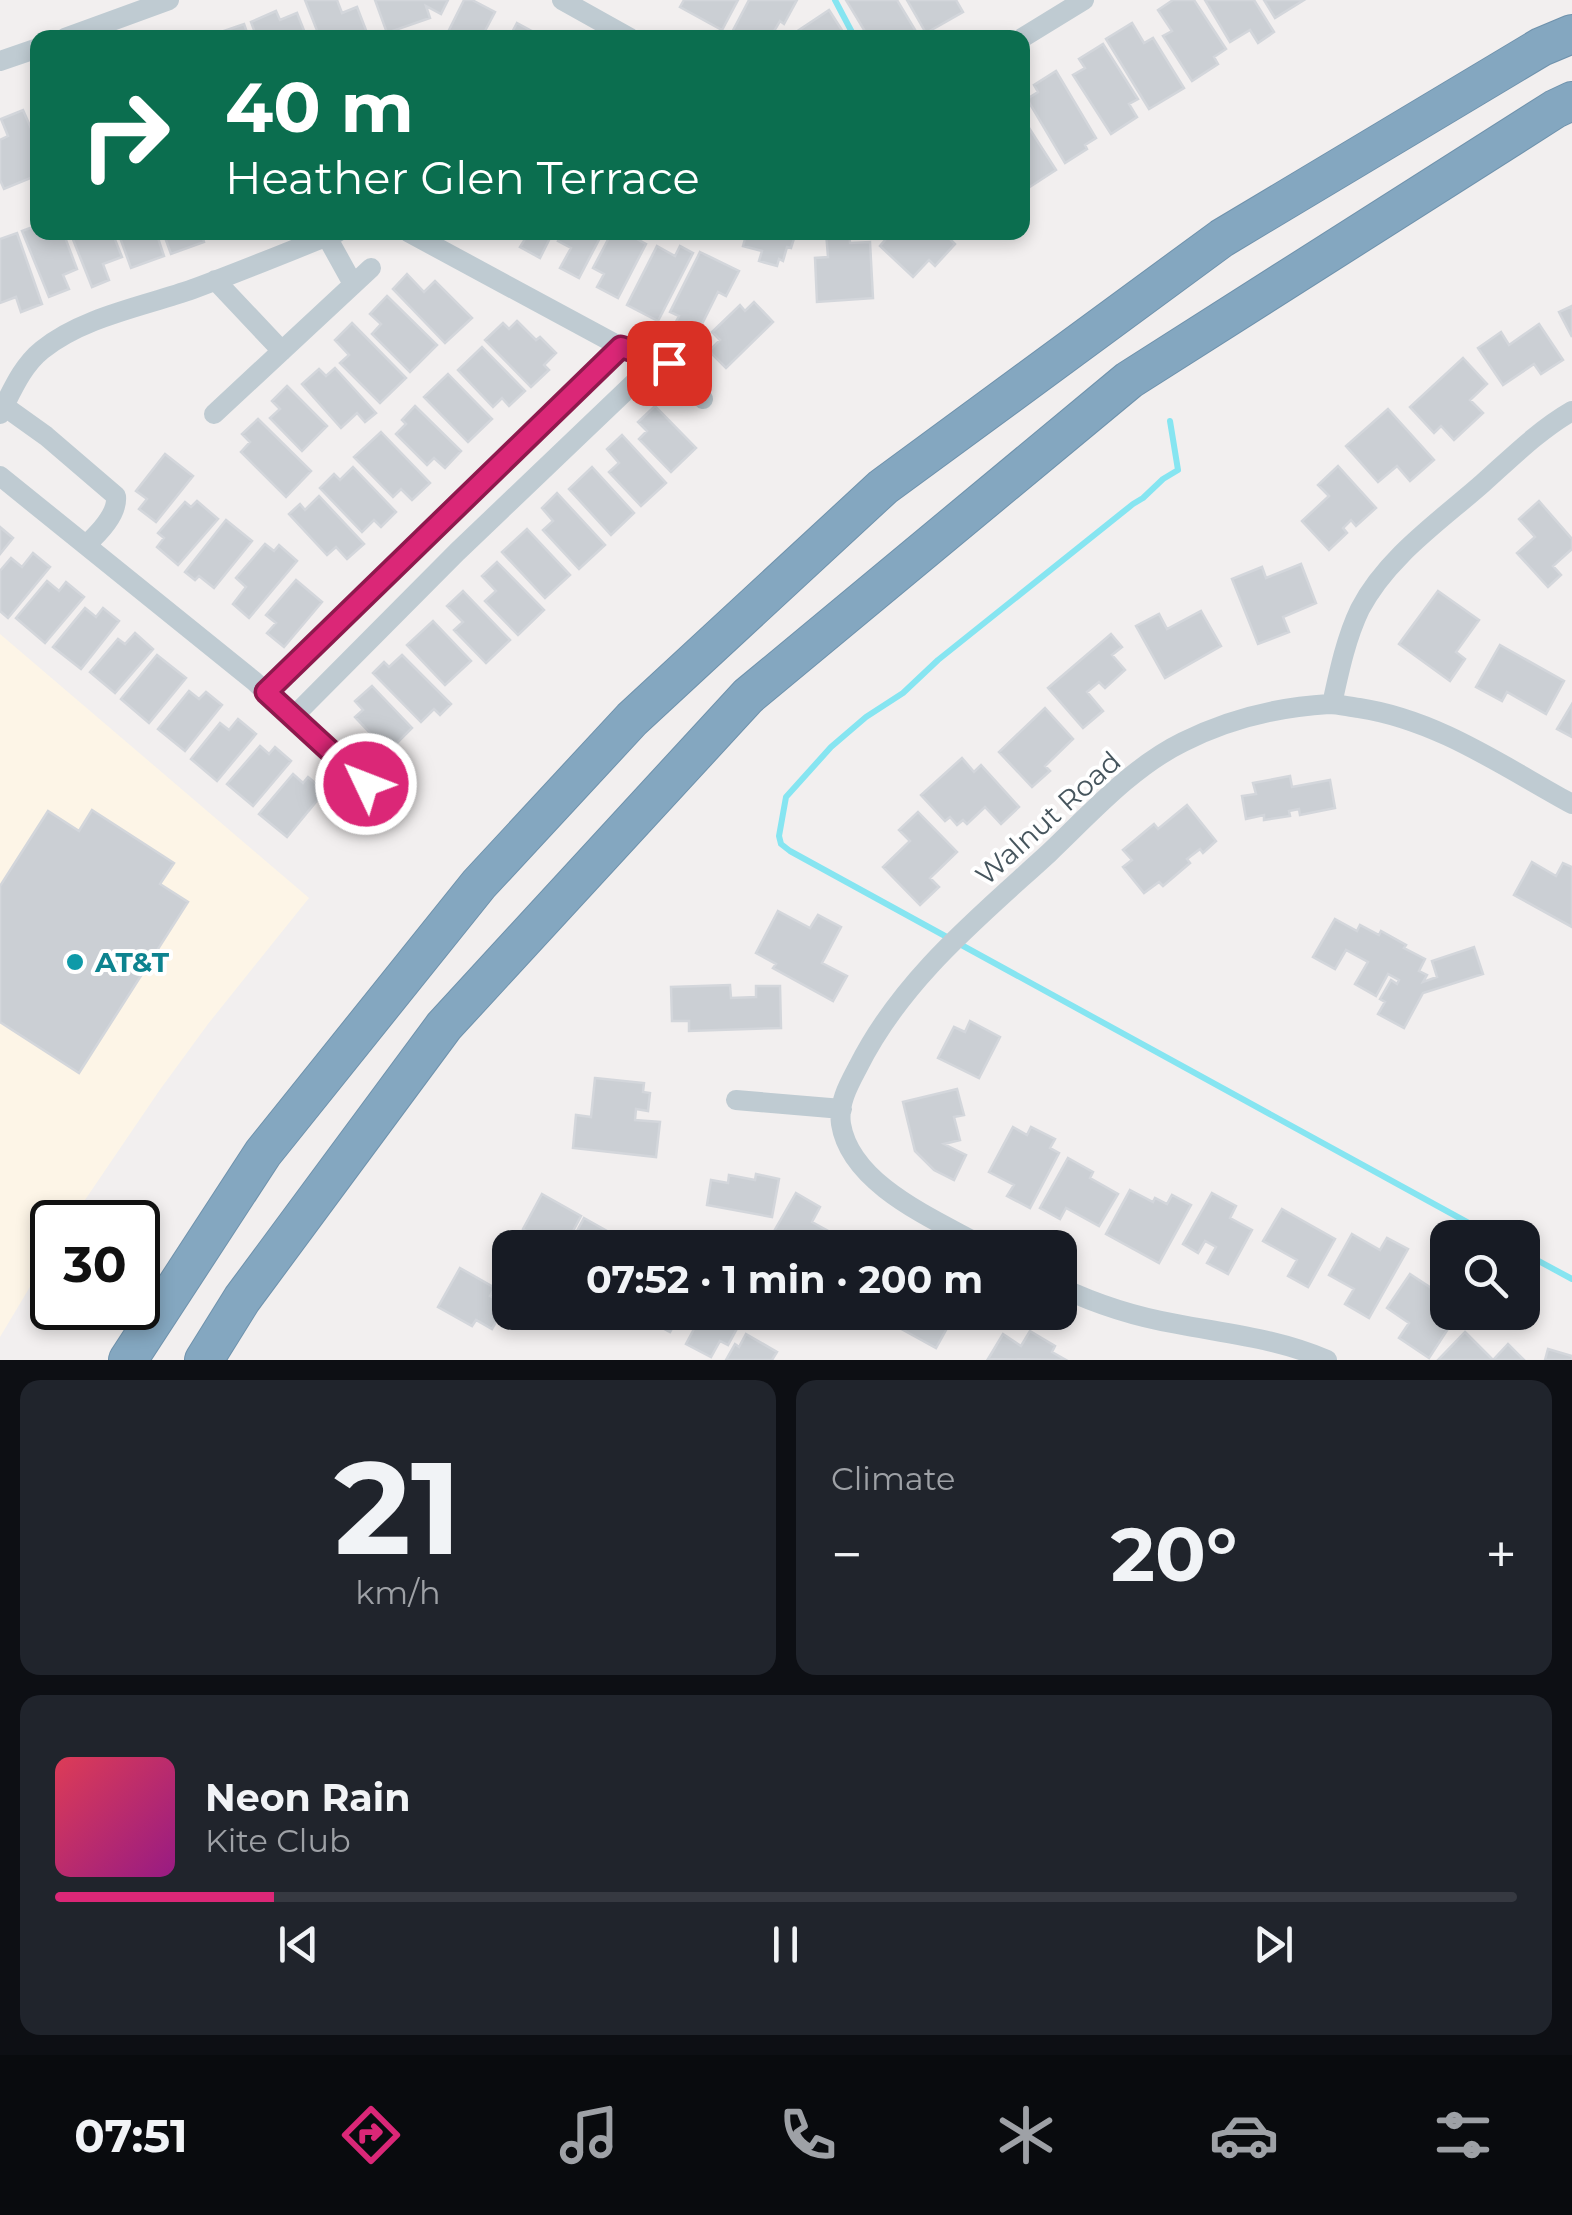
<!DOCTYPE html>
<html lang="en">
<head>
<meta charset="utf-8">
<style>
	:root { --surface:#171b24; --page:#20242c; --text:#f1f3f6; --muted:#9ea1a6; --line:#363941; --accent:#db2777 }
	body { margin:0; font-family:Montserrat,sans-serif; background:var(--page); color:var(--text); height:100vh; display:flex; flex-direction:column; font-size:38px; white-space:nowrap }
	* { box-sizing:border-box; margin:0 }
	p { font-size:32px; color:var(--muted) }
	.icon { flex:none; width:55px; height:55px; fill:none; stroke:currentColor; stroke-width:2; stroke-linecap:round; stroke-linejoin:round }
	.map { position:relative; height:1360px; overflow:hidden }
	.sheet { display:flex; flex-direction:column; gap:20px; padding:20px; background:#0d0f14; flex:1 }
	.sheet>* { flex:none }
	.banner { position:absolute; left:30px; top:30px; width:1000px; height:210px; border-radius:20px; box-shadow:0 5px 15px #0003; background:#0b6e4f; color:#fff; overflow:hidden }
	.controls { position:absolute; left:1430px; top:1220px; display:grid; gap:20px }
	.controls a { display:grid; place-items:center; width:110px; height:110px; border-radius:20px; background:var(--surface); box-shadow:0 5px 15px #0003; font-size:50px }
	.speed { position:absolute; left:30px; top:1200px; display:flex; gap:20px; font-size:50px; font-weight:700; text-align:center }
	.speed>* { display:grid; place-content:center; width:130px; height:130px; border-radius:50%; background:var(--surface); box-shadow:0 5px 15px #0003; line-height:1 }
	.speed .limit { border:5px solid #111; border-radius:15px; background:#fff; color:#111 }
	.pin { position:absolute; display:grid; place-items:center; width:85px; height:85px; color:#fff; margin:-42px; border-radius:20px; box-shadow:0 5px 15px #0006 }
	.me { position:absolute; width:110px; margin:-55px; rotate:313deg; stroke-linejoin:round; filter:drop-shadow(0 0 8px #0008) }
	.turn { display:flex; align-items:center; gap:35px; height:210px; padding:0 30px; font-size:45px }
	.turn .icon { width:130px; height:130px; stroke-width:2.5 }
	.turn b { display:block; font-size:70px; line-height:85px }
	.big { font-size:75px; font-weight:700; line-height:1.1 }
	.sheet .card { flex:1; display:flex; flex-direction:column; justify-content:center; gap:15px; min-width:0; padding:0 35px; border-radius:20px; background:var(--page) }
	.sheet .dial { align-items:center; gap:0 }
	.dial b { font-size:130px; line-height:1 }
	.song { display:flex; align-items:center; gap:30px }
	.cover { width:120px; height:120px; border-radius:15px; background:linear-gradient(135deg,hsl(350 70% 55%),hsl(310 70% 35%)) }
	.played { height:10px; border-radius:5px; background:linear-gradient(90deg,var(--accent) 15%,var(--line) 15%) }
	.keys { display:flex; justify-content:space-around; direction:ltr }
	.heat { display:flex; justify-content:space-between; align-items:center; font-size:55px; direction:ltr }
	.sheet .tiles { flex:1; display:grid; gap:20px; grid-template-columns:1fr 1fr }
	.card:last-child { grid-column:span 2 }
	.trip { position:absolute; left:492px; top:1230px; width:585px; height:100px; border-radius:20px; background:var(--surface); box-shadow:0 5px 15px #0003; font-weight:700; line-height:100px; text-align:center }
	.tab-bar { display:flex; height:160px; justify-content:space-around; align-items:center; background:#090b0e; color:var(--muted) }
	.tab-bar .icon { width:70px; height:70px }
	.tab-bar .current { color:var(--accent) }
	.tab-bar b { font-size:45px; color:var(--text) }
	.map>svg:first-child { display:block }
	.commercial { fill:#fdf5e7 }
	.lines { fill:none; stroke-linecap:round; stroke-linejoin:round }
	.stream { stroke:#86e5f1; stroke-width:6 }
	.building { fill:#cbcfd4; stroke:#d3d6db; stroke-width:2.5 }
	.highway-casing { stroke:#6f92ac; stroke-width:40 }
	.street { stroke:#bfcbd2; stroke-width:20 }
	.highway { stroke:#84a7c0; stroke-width:38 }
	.route-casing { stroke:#8e194d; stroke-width:25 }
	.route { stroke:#db2777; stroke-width:18 }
	.culture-dot { fill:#0f9aa8; stroke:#fff; stroke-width:4 }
	.labels { text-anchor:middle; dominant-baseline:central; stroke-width:8; stroke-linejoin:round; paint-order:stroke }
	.street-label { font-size:28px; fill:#46555d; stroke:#fff }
	.culture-label { font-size:28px; font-weight:bold; fill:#0d838f; stroke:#fff; text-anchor:start }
</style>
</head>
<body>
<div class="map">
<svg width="1572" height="1360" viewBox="0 0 1572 1360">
	<rect width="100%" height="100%" fill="#f2efef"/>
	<path class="commercial" d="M 0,634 L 309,898 L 208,1024 L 159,1091 L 70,1222 L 52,1222 L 52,1250 L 0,1337 Z"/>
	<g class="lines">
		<path class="stream" d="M 835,0 L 855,38
			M 1170,421 L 1178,470 L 1163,479 L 1143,498 L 1133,504 L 938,660 L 903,693 L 866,717 L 831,747 L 786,797 L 779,836 L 781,844 L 790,851 L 1496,1238
			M 1522,1252 L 1572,1279"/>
	</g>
	<path class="building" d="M 305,0 L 337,0 L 342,13 L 357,7 L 369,38 L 320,38 Z
		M 375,0 L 448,0 L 441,14 L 426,6 L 430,18 L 387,33 Z
		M 464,0 L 472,0 L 495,12 L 485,31 L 493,35 L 492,38 L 445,38 Z
		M 684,0 L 738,0 L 722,30 L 680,7 Z
		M 749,0 L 797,0 L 784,24 L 780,21 L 770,38 L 729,38 Z
		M 846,0 L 897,0 L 920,38 L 878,38 L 877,36 L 869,38 Z
		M 907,0 L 956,0 L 963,12 L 926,33 Z
		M 1173,0 L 1194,0 L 1226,49 L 1214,57 L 1218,64 L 1192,81 L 1163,36 L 1172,31 L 1158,10 Z
		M 1205,0 L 1254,0 L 1274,32 L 1258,43 L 1250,30 L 1230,42 Z
		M 1264,0 L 1304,0 L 1275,18 Z
		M 829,10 L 847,38 L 787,38 Z
		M 276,11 L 280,20 L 297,13 L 307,38 L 257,38 L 251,22 Z
		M 517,23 L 541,36 L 540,38 L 509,38 Z
		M 1132,23 L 1144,43 L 1153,38 L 1184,88 L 1149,109 L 1106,39 Z
		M 244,24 L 249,38 L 213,38 L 212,35 Z
		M 1103,44 L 1138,99 L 1129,104 L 1137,117 L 1111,134 L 1073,75 L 1085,68 L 1079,59 Z
		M 1056,71 L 1096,138 L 1085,145 L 1087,149 L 1065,163 L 1027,99 L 1038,92 L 1034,85 Z
		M 23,110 L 38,144 L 38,175 L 4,189 L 0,180 L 0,140 L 8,136 L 1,119 Z
		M 1022,117 L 1056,170 L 1022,192 Z
		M 38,225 L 38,232 L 63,232 L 77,269 L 63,275 L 69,289 L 49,297 L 22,231 Z
		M 70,232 L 112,232 L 122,257 L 103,264 L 109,280 L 92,287 Z
		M 118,232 L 156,232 L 164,256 L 131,268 Z
		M 163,232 L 201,232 L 204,242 L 171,254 Z
		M 520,232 L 553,232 L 540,258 L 520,247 L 527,236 Z
		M 563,232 L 603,232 L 579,278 L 560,268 L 571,248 L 558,241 Z
		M 612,232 L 624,232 L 646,244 L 618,298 L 597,287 L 604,274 L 593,268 Z
		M 747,232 L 796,232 L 791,248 L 787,247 L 783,261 L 779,259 L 777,266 L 759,261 L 762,251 L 743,246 Z
		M 826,232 L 849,232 L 850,243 L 870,242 L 873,298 L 817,302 L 815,258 L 828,257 Z
		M 892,232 L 943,232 L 955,244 L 935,266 L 929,260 L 913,277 L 880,246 Z
		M 17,233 L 42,304 L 21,312 L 16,297 L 0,303 L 0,239 Z
		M 657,246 L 675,256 L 680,246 L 693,253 L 658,321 L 627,305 Z
		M 700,252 L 739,271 L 726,296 L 718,292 L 694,340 L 672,329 L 679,316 L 670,312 Z
		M 407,274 L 424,292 L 435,281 L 472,318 L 445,343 L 393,289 Z
		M 387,296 L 437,345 L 410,372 L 372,334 L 381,324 L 370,314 Z
		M 754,302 L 773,322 L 726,368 L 709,351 L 720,340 L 712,332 L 740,305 L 745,311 Z
		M 1572,306 L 1572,337 L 1559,312 Z
		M 517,321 L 536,340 L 540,337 L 556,353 L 544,365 L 549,370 L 531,387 L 485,340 L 503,323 L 509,329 Z
		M 352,323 L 406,378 L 380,403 L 340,363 L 349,355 L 335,340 Z
		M 1539,324 L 1563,360 L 1541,374 L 1534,364 L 1503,385 L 1478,348 L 1501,332 L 1509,345 Z
		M 482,347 L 525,391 L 509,406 L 502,398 L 493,407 L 458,370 Z
		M 1463,358 L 1487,384 L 1470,400 L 1483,413 L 1454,440 L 1441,426 L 1434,433 L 1410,407 Z
		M 335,368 L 376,413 L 365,422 L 357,413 L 341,428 L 302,384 L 319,369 L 326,376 Z
		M 448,374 L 492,419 L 468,442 L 424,397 Z
		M 287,386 L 327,426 L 302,451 L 270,418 L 280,409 L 272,401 Z
		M 415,406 L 461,451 L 445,468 L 434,458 L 427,465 L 396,434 L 406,424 L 402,420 Z
		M 655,406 L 696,448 L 671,472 L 639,439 L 647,431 L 638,422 Z
		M 1388,409 L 1434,460 L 1410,481 L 1397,466 L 1378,482 L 1346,446 Z
		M 258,419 L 311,471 L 286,497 L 241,452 L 250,442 L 242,434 Z
		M 381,432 L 430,483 L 412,500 L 401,489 L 393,497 L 354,457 Z
		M 622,435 L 666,483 L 641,506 L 609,472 L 619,463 L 607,449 Z
		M 165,454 L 193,476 L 156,522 L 139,509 L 147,499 L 136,491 Z
		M 1338,466 L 1376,508 L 1356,526 L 1351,520 L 1343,528 L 1347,533 L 1329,550 L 1302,521 L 1329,496 L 1318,485 Z
		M 353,467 L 396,512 L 381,527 L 374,520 L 362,532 L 320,488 L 334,474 L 340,480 Z
		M 592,467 L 634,513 L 611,535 L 569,489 Z
		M 557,493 L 605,545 L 579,569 L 543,530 L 553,521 L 542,508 Z
		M 319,496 L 364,544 L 347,559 L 336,547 L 327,555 L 289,514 L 300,504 L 305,510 Z
		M 197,501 L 218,519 L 178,565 L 157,547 L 164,538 L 158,533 L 185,502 L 191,507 Z
		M 1539,501 L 1572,539 L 1572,549 L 1553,566 L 1561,575 L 1548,587 L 1517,553 L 1535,537 L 1519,519 Z
		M 226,520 L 252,541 L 214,588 L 199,576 L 195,580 L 185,572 Z
		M 0,527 L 13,538 L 0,554 Z
		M 527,529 L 570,575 L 545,598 L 502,552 Z
		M 265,544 L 274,551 L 279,545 L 297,561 L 249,618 L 233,604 L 246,587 L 236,578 Z
		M 33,553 L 50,567 L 8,618 L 0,611 L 0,571 L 11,558 L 22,567 Z
		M 497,562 L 544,610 L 518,635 L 485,601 L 496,591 L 482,576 Z
		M 1301,564 L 1316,603 L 1283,617 L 1289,632 L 1258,644 L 1232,579 L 1262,567 L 1266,578 Z
		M 296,580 L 322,602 L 284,647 L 267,633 L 276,623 L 266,615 Z
		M 47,581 L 59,591 L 66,582 L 84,597 L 45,643 L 16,618 Z
		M 463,591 L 510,640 L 486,663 L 454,630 L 463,622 L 447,606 Z
		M 1438,591 L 1479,620 L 1456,652 L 1465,659 L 1450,681 L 1399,644 Z
		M 85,608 L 96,617 L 103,608 L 119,621 L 81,669 L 53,647 Z
		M 1201,611 L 1221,646 L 1165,678 L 1136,626 L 1159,614 L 1167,629 Z
		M 433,621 L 471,661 L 445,685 L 407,645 Z
		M 135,633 L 153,649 L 115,693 L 90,672 L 118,639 L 125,644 Z
		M 1111,634 L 1122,647 L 1112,655 L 1125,670 L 1105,688 L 1099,682 L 1087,692 L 1103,711 L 1083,728 L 1048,688 Z
		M 1500,645 L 1564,681 L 1546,714 L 1507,692 L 1502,701 L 1476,687 Z
		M 157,655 L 186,678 L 149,723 L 121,699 Z
		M 402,655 L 451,704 L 440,715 L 434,709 L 421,722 L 373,673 L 384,662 L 389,667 Z
		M 372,686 L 412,728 L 388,752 L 355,717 L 363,710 L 355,701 Z
		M 189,691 L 199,699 L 206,692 L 222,705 L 185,751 L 158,729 Z
		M 1572,704 L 1572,737 L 1557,729 Z
		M 1045,708 L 1073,739 L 1045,766 L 1050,771 L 1032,787 L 999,752 Z
		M 238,719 L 256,734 L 217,781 L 191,759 L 220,723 L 229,730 Z
		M 260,746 L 269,754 L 275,747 L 291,761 L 253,806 L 227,784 Z
		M 962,758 L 974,772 L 981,765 L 1019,807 L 1001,824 L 985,807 L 967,824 L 963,820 L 957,825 L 950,817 L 945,821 L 921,795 Z
		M 293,774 L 303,783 L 308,777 L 325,791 L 287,837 L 259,814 Z
		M 1290,776 L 1292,787 L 1330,780 L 1335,808 L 1300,815 L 1299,809 L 1289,811 L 1290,816 L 1264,820 L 1264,815 L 1246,819 L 1242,796 L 1256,794 L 1253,783 Z
		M 1187,805 L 1216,841 L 1203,853 L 1200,849 L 1187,859 L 1190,863 L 1163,886 L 1159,882 L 1144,893 L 1123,867 L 1132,860 L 1123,850 L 1154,824 L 1158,829 Z
		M 92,810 L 174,863 L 160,884 L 188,902 L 79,1073 L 0,1022 L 0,886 L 48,811 L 79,831 Z
		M 918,812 L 957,852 L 930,878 L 939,887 L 920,905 L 883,867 L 910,841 L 899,830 Z
		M 1532,862 L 1556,876 L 1563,863 L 1572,867 L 1572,927 L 1514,895 Z
		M 778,911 L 810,928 L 818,915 L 841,927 L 822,963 L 847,976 L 833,1001 L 773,968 L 776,964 L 756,953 Z
		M 1335,919 L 1357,931 L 1360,925 L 1379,935 L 1381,931 L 1406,945 L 1404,948 L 1425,959 L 1419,971 L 1427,975 L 1423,982 L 1437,977 L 1432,961 L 1474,947 L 1483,974 L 1423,993 L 1404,1028 L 1378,1014 L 1385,1002 L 1380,999 L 1391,980 L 1397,984 L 1399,980 L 1388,974 L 1376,996 L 1355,984 L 1368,962 L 1346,950 L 1335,969 L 1313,957 Z
		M 730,985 L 731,998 L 756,997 L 756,986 L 780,986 L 781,1028 L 689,1031 L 689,1021 L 672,1021 L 671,987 Z
		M 970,1021 L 1000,1037 L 979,1078 L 938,1058 L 954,1027 L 965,1032 Z
		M 595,1078 L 644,1083 L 643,1092 L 650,1093 L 648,1111 L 636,1109 L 635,1120 L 660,1122 L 656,1157 L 573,1148 L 576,1115 L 591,1117 Z
		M 957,1089 L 964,1115 L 954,1117 L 960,1140 L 944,1144 L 966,1155 L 954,1180 L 934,1170 L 915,1151 L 903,1102 Z
		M 1013,1127 L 1027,1135 L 1031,1127 L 1055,1139 L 1050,1148 L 1059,1153 L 1030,1208 L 1007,1196 L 1014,1185 L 989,1172 Z
		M 1068,1158 L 1093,1172 L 1090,1178 L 1118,1194 L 1099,1226 L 1066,1208 L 1060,1219 L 1040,1208 Z
		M 756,1174 L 779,1179 L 772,1217 L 707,1205 L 711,1180 L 728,1183 L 729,1175 L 755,1180 Z
		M 1130,1190 L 1153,1202 L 1155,1198 L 1167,1204 L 1172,1195 L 1191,1205 L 1159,1263 L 1106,1234 Z
		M 796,1193 L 820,1207 L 812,1222 L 830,1232 L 821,1248 L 797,1248 L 773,1233 Z
		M 1212,1193 L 1236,1206 L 1230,1218 L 1252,1230 L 1228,1274 L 1207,1263 L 1216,1247 L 1205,1241 L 1198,1253 L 1183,1244 Z
		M 542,1194 L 581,1216 L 564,1248 L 521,1248 L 529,1233 L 523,1229 Z
		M 1282,1209 L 1335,1239 L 1308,1287 L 1288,1276 L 1297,1260 L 1263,1241 Z
		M 584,1218 L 623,1240 L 619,1248 L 568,1248 Z
		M 1352,1234 L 1380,1250 L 1387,1238 L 1408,1249 L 1369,1318 L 1345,1304 L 1354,1289 L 1329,1275 Z
		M 460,1268 L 495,1288 L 490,1296 L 506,1304 L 492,1329 L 476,1320 L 472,1326 L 438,1307 Z
		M 1410,1274 L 1442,1295 L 1448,1288 L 1448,1312 L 1459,1312 L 1429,1358 L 1399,1338 L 1409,1323 L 1387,1308 Z
		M 649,1312 L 691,1312 L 687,1320 L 679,1316 L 670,1332 L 646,1319 Z
		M 695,1312 L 746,1312 L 728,1345 L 720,1341 L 711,1357 L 686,1344 L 695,1327 L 689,1323 Z
		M 903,1312 L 956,1312 L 936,1348 L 896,1326 Z
		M 1030,1331 L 1055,1346 L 1052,1352 L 1066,1360 L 988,1359 L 1003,1334 L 1021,1346 Z
		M 1465,1332 L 1493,1360 L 1508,1344 L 1524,1360 L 1438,1360 Z
		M 746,1334 L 777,1352 L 772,1360 L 726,1360 L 735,1344 L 739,1347 Z
		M 1548,1349 L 1572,1356 L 1572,1360 L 1545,1360 Z"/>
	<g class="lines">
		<defs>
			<path id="highway" d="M 128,1360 L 263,1153 L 479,884 L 632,719 L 883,487 L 1222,238 L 1541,47 L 1572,34
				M 204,1360 L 242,1299 L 444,1026 L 748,696 L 1129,380 L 1555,109 L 1572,101"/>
		</defs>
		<use href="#highway" class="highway-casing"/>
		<path class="street" d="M 562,0 L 630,38
			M 65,38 L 169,0
			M 1022,38 L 1084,0
			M 0,61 L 38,48
			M 408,232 L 621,347 L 669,363 L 686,377 L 703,399
			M 327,237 L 353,284
			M 215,280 L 282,351
			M 4,406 L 46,436 L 116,496 C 118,514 99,533 86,545
			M 0,414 C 12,391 22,366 42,350 C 82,317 145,306 193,289 C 242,271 290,251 338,232
			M 214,414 L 371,268
			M 0,476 L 254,681 L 366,784
			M 266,692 L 621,347
			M 1332,704 C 1339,672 1346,638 1360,609 C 1387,557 1440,521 1483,483 C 1511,458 1539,430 1572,411
			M 293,717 L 457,552 L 658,360
			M 736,1100 L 842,1109
			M 986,1248 C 937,1220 851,1186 841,1124 C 838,1103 849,1084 858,1067 C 902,979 978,918 1049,853 C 1090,814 1132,767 1183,742 C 1229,719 1278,707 1329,704 C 1339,704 1349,707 1359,708 C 1438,720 1504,767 1572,804
			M 1060,1287 C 1098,1305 1136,1317 1177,1324 C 1229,1334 1279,1339 1327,1360"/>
		<use href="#highway" class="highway"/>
	</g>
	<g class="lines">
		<defs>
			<path id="route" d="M 366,784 L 266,692 L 621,347 L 669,363"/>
		</defs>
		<use href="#route" class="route-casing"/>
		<use href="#route" class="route"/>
	</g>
	<circle class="culture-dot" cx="75" cy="962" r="10"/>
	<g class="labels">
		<g class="street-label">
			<text transform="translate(1048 818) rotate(-42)">Walnut Road</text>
		</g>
		<g class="culture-label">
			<text x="95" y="962">AT&amp;T</text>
		</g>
	</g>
</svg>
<div class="controls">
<a><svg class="icon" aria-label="search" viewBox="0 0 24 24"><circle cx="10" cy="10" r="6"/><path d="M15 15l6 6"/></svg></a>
</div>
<div class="speed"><div class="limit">30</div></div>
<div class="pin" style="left:669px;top:363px;background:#d93025"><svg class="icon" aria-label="arrive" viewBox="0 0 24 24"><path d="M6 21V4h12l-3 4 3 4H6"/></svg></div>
<svg class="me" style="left:366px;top:784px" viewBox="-20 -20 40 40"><circle r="17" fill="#db2777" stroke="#fff" stroke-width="3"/><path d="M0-11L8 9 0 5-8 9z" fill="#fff"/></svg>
<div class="trip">07:52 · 1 min · 200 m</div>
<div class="banner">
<div class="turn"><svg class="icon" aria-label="right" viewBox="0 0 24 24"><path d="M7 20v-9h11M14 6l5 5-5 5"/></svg><div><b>40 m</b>Heather Glen Terrace</div></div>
</div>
</div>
<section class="sheet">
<div class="tiles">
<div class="card dial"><b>21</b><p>km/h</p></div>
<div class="card"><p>Climate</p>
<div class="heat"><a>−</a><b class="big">20°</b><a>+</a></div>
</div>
<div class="card">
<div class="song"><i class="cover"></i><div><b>Neon Rain</b><p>Kite Club</p></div></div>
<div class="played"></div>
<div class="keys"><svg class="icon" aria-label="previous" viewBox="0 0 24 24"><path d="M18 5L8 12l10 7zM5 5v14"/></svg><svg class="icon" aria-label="pause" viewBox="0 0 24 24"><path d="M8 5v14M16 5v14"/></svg><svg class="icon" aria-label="next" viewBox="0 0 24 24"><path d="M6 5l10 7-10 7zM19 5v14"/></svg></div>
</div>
</div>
</section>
<nav class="tab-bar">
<b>07:51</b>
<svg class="icon current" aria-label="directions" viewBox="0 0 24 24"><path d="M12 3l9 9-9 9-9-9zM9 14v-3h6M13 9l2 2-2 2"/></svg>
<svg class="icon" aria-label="music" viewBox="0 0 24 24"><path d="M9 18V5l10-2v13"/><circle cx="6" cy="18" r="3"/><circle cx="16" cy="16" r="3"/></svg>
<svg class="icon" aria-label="phone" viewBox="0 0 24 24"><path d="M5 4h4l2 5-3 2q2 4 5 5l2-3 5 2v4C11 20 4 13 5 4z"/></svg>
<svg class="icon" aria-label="climate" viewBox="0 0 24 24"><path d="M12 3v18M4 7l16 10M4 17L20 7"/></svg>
<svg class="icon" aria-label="car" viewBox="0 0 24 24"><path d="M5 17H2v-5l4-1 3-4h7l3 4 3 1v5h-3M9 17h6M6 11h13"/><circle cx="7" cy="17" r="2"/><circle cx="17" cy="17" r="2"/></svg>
<svg class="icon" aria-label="filters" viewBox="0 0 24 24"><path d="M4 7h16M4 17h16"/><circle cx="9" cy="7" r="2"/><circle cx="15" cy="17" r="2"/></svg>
</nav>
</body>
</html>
